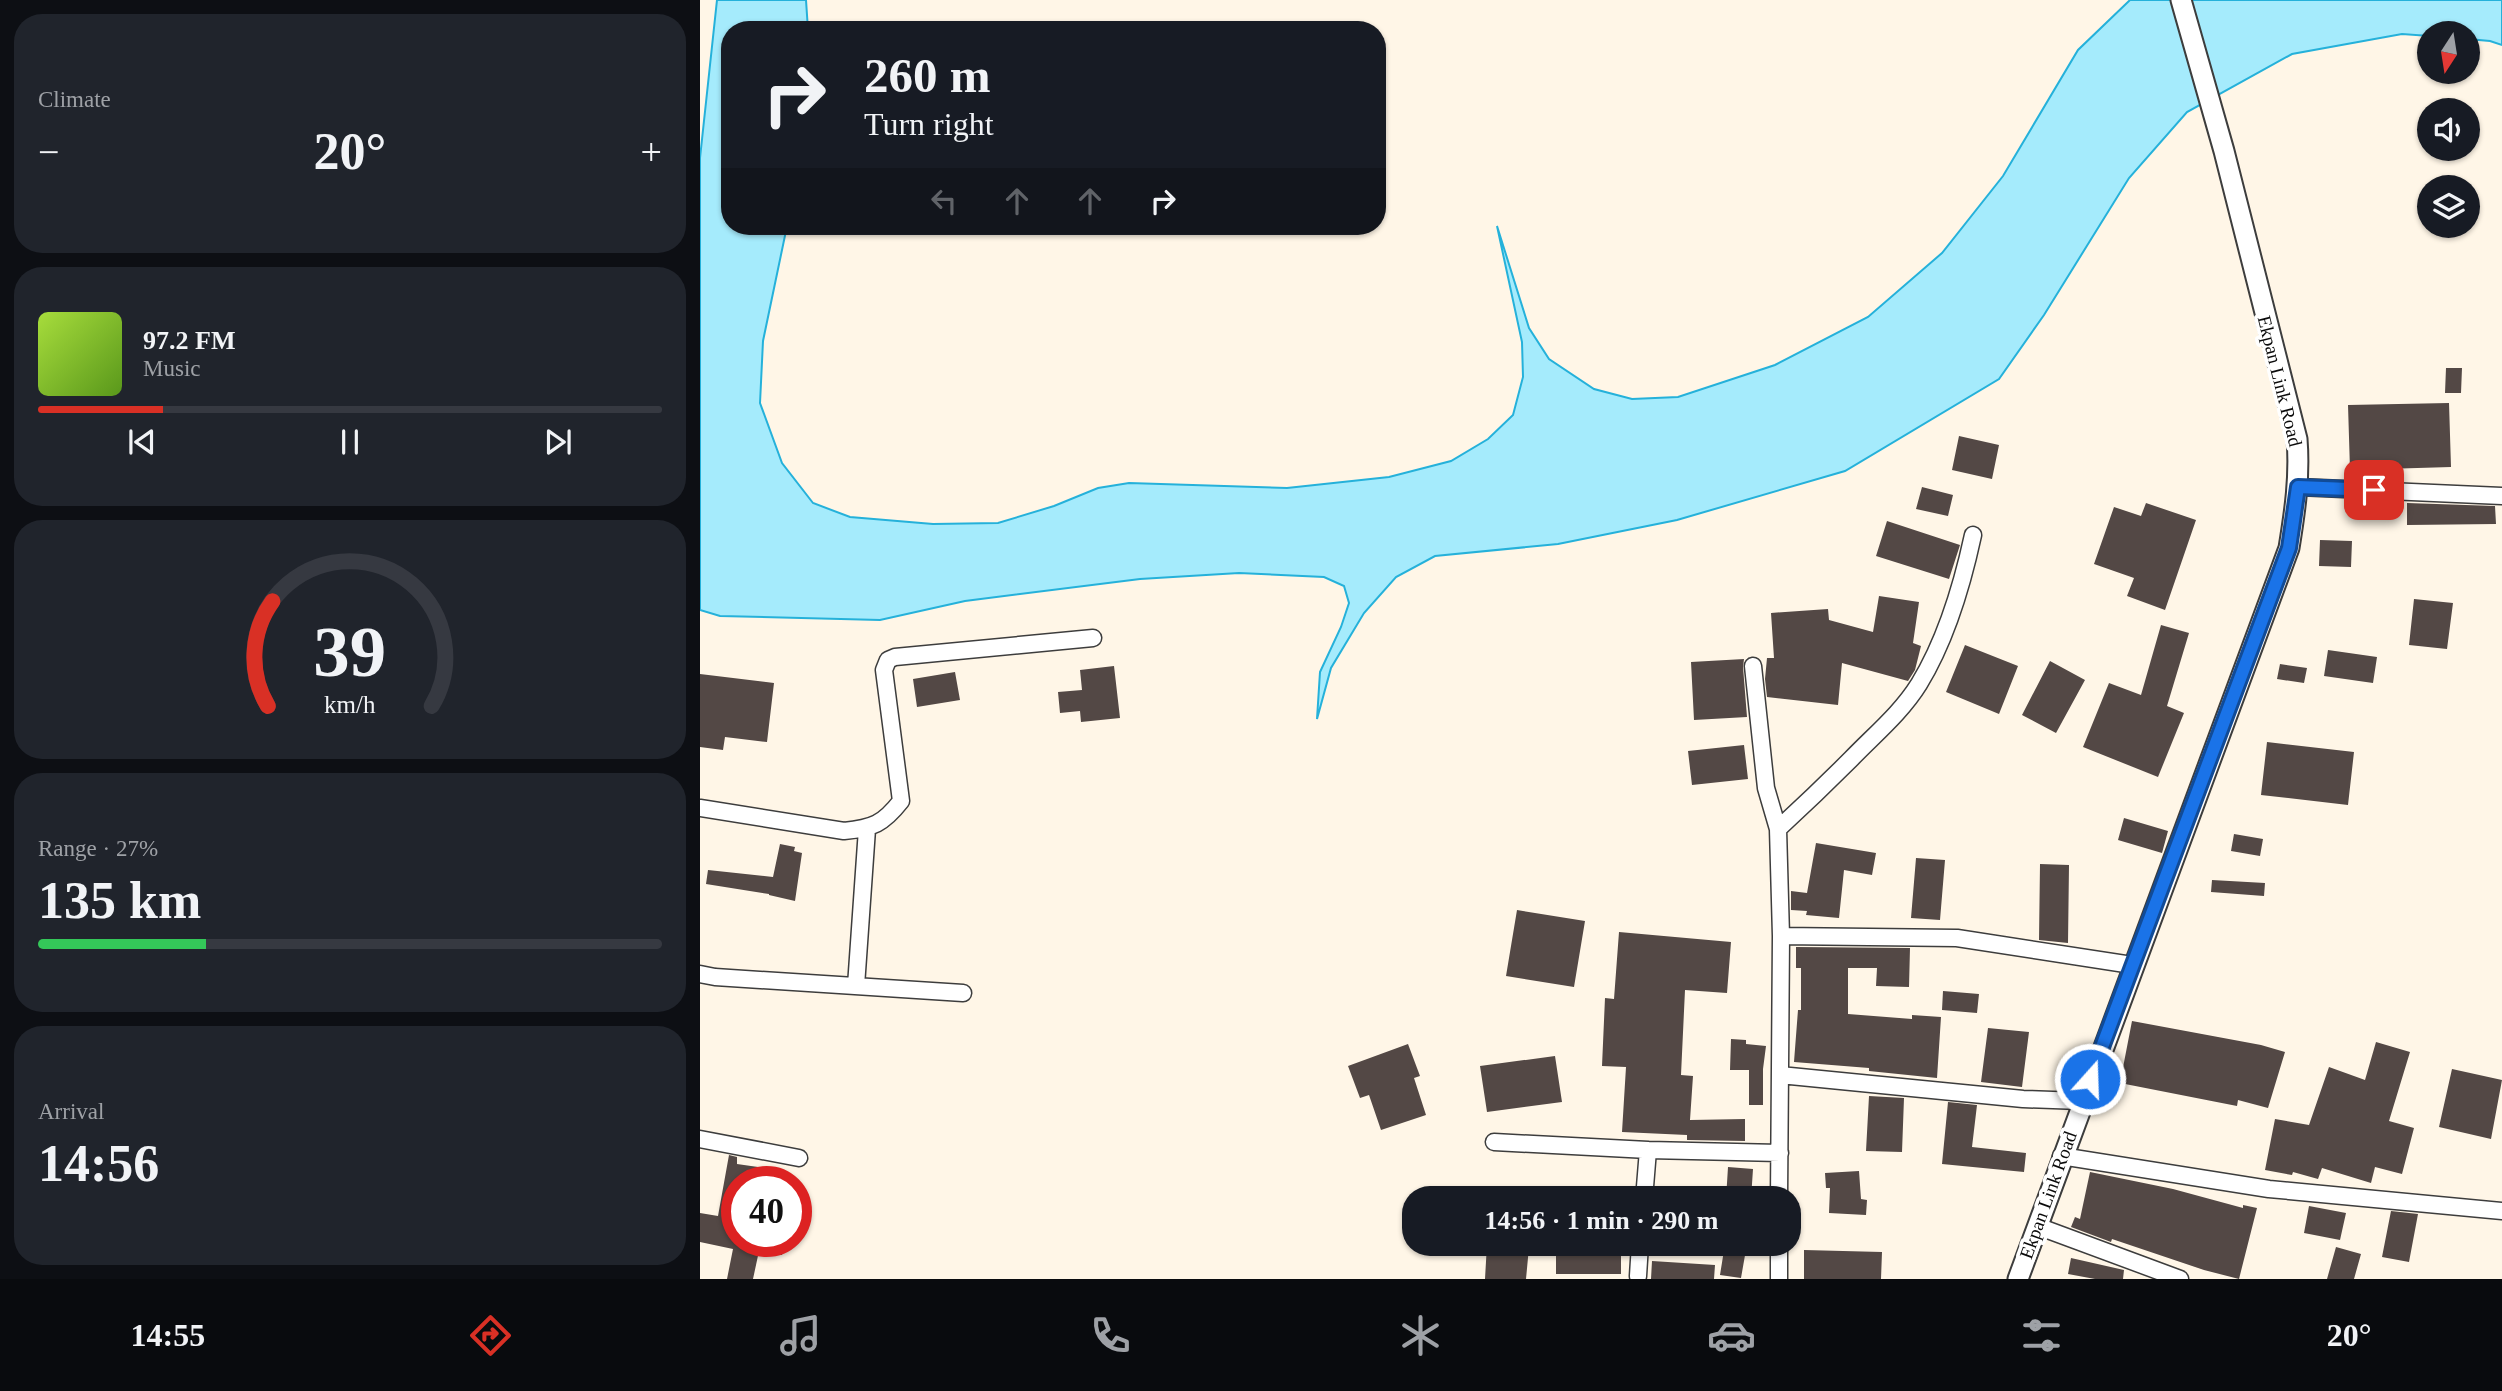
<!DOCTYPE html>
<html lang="en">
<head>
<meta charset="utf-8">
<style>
	:root { --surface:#171b24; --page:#20242c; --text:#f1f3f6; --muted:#9ea1a6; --line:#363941; --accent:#d93025 }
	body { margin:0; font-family:"Times New Roman",serif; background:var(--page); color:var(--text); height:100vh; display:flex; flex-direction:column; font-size:26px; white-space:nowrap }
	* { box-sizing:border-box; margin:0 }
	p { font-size:23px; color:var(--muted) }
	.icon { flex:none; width:38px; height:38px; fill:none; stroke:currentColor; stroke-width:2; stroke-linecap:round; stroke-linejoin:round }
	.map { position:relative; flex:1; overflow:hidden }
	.side { display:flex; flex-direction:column; gap:14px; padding:14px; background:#0d0f14; width:700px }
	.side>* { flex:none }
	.banner { position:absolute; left:21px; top:21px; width:665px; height:214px; border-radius:28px; box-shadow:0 2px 5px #0004; background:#171b24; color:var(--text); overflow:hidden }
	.needle { width:46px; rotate:192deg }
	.controls { position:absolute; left:1717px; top:21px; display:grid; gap:14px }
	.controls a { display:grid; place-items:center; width:63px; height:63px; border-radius:50%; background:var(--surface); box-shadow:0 2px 5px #0004; font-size:35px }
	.speed { position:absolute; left:21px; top:1166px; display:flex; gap:14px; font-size:35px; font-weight:700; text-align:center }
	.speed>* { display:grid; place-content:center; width:91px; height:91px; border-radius:50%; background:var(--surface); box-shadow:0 2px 5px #0004; line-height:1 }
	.speed .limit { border:10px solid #d22; background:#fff; color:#111 }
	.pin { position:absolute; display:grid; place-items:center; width:60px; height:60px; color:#fff; margin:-30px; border-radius:14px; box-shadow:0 4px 10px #0006 }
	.me { position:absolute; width:77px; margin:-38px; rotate:20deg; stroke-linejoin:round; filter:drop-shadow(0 0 5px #0008) }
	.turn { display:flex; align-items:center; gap:24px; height:147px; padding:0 28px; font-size:32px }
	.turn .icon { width:91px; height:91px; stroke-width:2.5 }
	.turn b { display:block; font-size:49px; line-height:60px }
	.lanes { display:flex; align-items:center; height:66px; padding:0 28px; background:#0003; justify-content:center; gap:35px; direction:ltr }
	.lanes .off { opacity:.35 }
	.big { font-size:52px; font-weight:800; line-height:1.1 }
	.side .widget { flex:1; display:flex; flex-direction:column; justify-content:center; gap:10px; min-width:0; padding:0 24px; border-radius:28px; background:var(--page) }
	.side .dial { align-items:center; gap:0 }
	.dial svg { height:182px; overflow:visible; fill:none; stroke:var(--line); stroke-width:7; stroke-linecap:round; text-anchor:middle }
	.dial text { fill:var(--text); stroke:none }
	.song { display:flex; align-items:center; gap:21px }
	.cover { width:84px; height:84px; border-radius:10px; background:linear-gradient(135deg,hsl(80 70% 55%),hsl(90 70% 35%)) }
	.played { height:7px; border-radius:4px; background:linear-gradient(90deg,var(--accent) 20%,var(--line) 20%) }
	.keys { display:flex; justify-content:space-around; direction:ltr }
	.heat { display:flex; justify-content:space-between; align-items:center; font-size:38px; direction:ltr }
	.charge { height:10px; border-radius:5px; background:linear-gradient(90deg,#34c759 27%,var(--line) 0) }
	.trip { position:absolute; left:702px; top:1186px; width:399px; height:70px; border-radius:28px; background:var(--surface); box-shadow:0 2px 5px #0004; font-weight:800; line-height:70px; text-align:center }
	.dock { display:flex; height:112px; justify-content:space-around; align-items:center; background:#090b0e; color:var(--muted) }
	.dock .icon { width:49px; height:49px }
	.dock .selected { color:var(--accent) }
	.dock b { font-size:32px; color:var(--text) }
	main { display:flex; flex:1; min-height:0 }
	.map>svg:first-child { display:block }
	.water { fill:#a5ebfc; stroke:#25b1da; stroke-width:2 }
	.building { fill:#534845 }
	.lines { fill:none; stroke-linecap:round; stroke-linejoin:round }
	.minor-casing { stroke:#3d3d3d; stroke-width:19 }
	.tertiary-casing { stroke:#3d3d3d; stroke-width:23 }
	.minor { stroke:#fff; stroke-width:16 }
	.tertiary { stroke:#fff; stroke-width:19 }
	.route-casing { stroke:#114b97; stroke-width:18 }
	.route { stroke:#1a73e8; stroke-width:12 }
	.labels { text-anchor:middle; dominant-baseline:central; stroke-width:7; stroke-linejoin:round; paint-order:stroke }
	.street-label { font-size:19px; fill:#0a0a0a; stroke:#fff }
</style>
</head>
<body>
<main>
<section class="side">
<div class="widget"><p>Climate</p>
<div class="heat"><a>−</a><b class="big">20°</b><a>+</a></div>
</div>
<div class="widget">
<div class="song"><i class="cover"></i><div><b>97.2 FM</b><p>Music</p></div></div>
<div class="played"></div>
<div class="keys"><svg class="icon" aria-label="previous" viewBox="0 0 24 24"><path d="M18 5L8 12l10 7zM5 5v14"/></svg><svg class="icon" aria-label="pause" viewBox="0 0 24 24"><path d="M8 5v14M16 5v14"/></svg><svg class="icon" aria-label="next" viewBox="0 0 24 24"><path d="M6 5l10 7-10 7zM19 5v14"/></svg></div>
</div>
<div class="widget dial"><svg viewBox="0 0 100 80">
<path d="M14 69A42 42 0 1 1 86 69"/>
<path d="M14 69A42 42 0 0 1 16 23" stroke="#d93025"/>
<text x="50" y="56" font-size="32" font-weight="700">39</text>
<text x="50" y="72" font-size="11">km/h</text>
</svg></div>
<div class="widget"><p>Range · 27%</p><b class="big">135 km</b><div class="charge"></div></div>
<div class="widget"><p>Arrival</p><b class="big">14:56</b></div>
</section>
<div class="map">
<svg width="1802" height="1279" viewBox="0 0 1802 1279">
	<rect width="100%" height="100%" fill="#fff6e7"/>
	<path class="water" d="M 17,0 L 106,0 L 108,30 L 30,30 L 30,226 L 87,226 L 63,341 L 60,403 L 82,463 L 113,503 L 150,517 L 233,524 L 298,523 L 354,506 L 398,488 L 429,483 L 587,488 L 689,477 L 751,461 L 788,439 L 813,415 L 823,377 L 822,342 L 797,226 L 829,328 L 849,359 L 894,389 L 932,399 L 978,397 L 1075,365 L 1168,317 L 1242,253 L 1303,176 L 1378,50 L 1430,0 L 1802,0 L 1802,45 L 1790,41 L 1768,39 L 1768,33 L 1729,33 L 1729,36 L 1702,34 L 1592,54 L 1487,112 L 1429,178 L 1344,315 L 1299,379 L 1145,471 L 977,520 L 858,544 L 735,556 L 696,577 L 664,613 L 631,668 L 617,719 L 620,672 L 641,627 L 649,603 L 644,586 L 624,577 L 539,573 L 440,579 L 265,601 L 180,620 L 20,616 L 0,610 L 0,158 Z"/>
	<path class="building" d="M 1746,368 L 1762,368 L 1761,393 L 1745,393 Z
		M 1749,403 L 1751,467 L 1650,470 L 1648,405 Z
		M 1259,436 L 1299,445 L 1292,479 L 1252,470 Z
		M 1222,487 L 1253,495 L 1248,516 L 1216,509 Z
		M 1446,503 L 1496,520 L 1465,610 L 1427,596 L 1434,578 L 1394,564 L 1414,507 L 1441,516 Z
		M 1707,503 L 1795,506 L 1796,524 L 1707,525 Z
		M 1187,521 L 1260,545 L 1249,579 L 1176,556 Z
		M 1620,540 L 1652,541 L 1651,567 L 1619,566 Z
		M 1179,596 L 1219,602 L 1213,643 L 1221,646 L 1215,670 L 1208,681 L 1142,663 L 1138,705 L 1067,697 L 1065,679 L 1067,658 L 1074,658 L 1071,613 L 1128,609 L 1129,620 L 1173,632 Z
		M 1714,599 L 1753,603 L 1747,649 L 1709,645 Z
		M 1461,625 L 1489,633 L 1467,706 L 1484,713 L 1458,777 L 1383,747 L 1409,683 L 1441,695 Z
		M 1265,645 L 1318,666 L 1299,714 L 1246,692 Z
		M 1628,650 L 1677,657 L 1673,683 L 1624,676 Z
		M 1044,659 L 1043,667 L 1047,717 L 994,720 L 991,662 Z
		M 1350,661 L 1385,680 L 1356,733 L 1322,715 Z
		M 1580,664 L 1607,668 L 1604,683 L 1577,679 Z
		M 414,666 L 420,718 L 381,722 L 380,711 L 360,713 L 358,692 L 382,690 L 380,670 Z
		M 255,672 L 260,700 L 217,707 L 213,679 Z
		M 0,674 L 74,683 L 67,742 L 25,737 L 23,750 L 0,747 Z
		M 1567,742 L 1654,752 L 1648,805 L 1561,795 Z
		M 1044,745 L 1048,779 L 992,785 L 988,751 Z
		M 1424,818 L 1468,831 L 1462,853 L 1418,840 Z
		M 1534,834 L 1563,839 L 1560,856 L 1531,851 Z
		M 1116,843 L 1176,853 L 1172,875 L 1144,870 L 1139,918 L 1106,915 L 1107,911 L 1091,910 L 1091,891 L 1107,893 Z
		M 80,844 L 95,847 L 94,851 L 102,853 L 95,901 L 69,895 L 69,894 L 6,884 L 8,870 L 73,877 Z
		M 1216,858 L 1245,860 L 1240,920 L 1211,918 Z
		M 1340,864 L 1369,865 L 1368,943 L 1339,940 Z
		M 1512,880 L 1565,883 L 1564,896 L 1511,892 Z
		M 817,910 L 885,921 L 874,987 L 806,976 Z
		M 919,932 L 1031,942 L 1027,993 L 985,990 L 981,1075 L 993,1076 L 990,1120 L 1045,1119 L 1045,1141 L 987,1140 L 987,1135 L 922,1132 L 926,1067 L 902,1066 L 905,998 L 914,999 Z
		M 1096,947 L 1210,948 L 1209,987 L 1176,986 L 1177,968 L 1148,968 L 1148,1014 L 1212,1019 L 1212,1015 L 1241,1017 L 1237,1078 L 1169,1071 L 1169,1068 L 1094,1062 L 1098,1010 L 1101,1010 L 1101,968 L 1096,968 Z
		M 1243,991 L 1279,994 L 1277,1013 L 1242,1010 Z
		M 1432,1021 L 1561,1045 L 1585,1052 L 1568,1108 L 1538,1100 L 1537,1106 L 1420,1083 Z
		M 1288,1028 L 1329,1032 L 1322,1087 L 1281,1082 Z
		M 1031,1039 L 1046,1040 L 1046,1044 L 1066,1046 L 1063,1069 L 1063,1105 L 1049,1105 L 1049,1070 L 1030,1070 Z
		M 1676,1042 L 1710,1052 L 1689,1121 L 1714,1128 L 1702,1174 L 1675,1167 L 1671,1183 L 1622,1168 L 1618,1179 L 1593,1172 L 1592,1175 L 1565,1170 L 1575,1119 L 1609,1125 L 1629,1067 L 1665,1080 Z
		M 708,1044 L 720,1076 L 714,1078 L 726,1115 L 681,1130 L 669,1095 L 660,1098 L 648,1066 Z
		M 855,1056 L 862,1102 L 787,1112 L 780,1066 Z
		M 1752,1069 L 1802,1080 L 1791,1139 L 1739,1127 Z
		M 1169,1096 L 1204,1098 L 1202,1152 L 1166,1151 Z
		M 1248,1102 L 1277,1105 L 1272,1147 L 1326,1153 L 1324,1172 L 1242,1164 Z
		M 29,1155 L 37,1157 L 37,1164 L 58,1167 L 56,1181 L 37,1181 L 37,1241 L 85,1241 L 82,1255 L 59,1251 L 53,1279 L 27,1279 L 33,1249 L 0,1242 L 0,1213 L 18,1216 Z
		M 1028,1167 L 1053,1169 L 1051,1199 L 1026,1199 Z
		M 1159,1171 L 1161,1199 L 1167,1200 L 1166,1215 L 1129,1213 L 1130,1188 L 1126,1188 L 1125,1173 Z
		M 1390,1172 L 1473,1189 L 1543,1208 L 1543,1205 L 1557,1208 L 1539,1279 L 1504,1270 L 1412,1239 L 1411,1242 L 1371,1227 L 1375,1217 L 1380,1219 Z
		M 1609,1206 L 1646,1213 L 1640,1240 L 1604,1233 Z
		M 1691,1211 L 1718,1214 L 1709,1262 L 1682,1257 Z
		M 787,1244 L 829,1247 L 826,1279 L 785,1279 Z
		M 1025,1244 L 1047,1244 L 1041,1278 L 1020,1275 Z
		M 1636,1247 L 1661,1254 L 1654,1279 L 1627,1279 Z
		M 1104,1250 L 1182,1252 L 1181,1279 L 1104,1279 Z
		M 856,1251 L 921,1251 L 921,1274 L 856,1274 Z
		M 1371,1258 L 1424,1270 L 1423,1279 L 1395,1279 L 1368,1274 Z
		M 952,1261 L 1015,1265 L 1014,1279 L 951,1279 Z"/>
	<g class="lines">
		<defs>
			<path id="minor" d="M 1598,487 L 1802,496
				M 1053,666 L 1066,788 L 1078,829 L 1081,936 L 1079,1199
				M 0,808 L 144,831 C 173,828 183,824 201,801 L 184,670 L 188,660 L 195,657 L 393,638
				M 1078,829 C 1103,806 1127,783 1151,759 C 1174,735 1201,713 1219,684 C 1246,640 1262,586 1273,535
				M 1081,936 L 1257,938 L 1432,965
				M 0,974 L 15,977 L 263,993
				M 156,986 L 167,829
				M 1080,1075 L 1323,1099 L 1381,1101
				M 0,1139 L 99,1158
				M 794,1142 L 948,1150 L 1080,1153
				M 1361,1156 L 1569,1189 L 1802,1211
				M 944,1199 L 948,1150
				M 1337,1226 L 1480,1279
				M 938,1276 L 940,1244
				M 1079,1279 L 1079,1244"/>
			<path id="tertiary" d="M 1318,1279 C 1407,1035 1499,792 1589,548 C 1595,511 1600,476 1597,439 L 1524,151 L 1481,0"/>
		</defs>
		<use href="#minor" class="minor-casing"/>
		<use href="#tertiary" class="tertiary-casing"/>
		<use href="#minor" class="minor"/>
		<use href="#tertiary" class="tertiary"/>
	</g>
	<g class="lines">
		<defs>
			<path id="route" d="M 1390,1079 L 1589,548 L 1598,487 L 1674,490"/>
		</defs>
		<use href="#route" class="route-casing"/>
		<use href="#route" class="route"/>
	</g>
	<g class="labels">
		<g class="street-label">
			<text transform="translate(1580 381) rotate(76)">Ekpan Link Road</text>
			<text transform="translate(1348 1195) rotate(-70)">Ekpan Link Road</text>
		</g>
	</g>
</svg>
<div class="controls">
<a><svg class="needle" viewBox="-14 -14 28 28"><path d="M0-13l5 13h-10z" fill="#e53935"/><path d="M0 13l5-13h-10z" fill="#9ea1a6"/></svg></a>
<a><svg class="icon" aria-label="sound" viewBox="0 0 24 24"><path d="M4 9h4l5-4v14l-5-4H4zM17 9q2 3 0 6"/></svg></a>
<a><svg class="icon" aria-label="layers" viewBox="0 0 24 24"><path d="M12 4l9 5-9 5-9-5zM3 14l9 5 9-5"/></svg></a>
</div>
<div class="speed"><div class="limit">40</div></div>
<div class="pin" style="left:1674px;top:490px;background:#d93025"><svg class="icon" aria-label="arrive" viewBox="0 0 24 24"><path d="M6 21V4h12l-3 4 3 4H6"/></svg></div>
<svg class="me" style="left:1390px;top:1079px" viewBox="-20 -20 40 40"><circle r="17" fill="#1a73e8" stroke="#fff" stroke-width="3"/><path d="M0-11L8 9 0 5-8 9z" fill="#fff"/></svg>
<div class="trip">14:56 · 1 min · 290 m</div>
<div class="banner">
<div class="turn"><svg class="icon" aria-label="right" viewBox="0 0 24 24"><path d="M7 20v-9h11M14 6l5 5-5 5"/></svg><div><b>260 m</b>Turn right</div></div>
<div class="lanes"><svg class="icon off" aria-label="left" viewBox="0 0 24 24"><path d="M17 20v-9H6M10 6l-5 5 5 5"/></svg><svg class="icon off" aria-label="ahead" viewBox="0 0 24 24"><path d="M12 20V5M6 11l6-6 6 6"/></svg><svg class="icon off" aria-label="ahead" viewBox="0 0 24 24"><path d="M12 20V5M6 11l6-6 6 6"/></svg><svg class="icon" aria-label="right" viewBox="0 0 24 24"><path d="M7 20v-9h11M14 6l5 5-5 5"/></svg></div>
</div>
</div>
</main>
<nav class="dock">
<b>14:55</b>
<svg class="icon selected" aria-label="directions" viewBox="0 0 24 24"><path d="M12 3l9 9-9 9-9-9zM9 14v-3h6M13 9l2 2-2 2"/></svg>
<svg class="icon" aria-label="music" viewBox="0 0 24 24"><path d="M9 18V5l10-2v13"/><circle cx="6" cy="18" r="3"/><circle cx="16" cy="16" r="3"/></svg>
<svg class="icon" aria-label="phone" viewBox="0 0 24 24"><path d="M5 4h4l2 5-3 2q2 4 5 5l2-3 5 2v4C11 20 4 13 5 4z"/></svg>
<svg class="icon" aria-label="climate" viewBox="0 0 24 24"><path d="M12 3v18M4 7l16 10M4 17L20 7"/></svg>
<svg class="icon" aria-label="car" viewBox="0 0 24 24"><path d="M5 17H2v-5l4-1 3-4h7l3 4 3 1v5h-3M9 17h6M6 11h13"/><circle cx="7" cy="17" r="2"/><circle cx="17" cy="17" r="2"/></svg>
<svg class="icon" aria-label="filters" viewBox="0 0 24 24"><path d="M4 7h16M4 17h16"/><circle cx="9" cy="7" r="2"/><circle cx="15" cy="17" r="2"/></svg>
<b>20°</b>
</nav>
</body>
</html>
